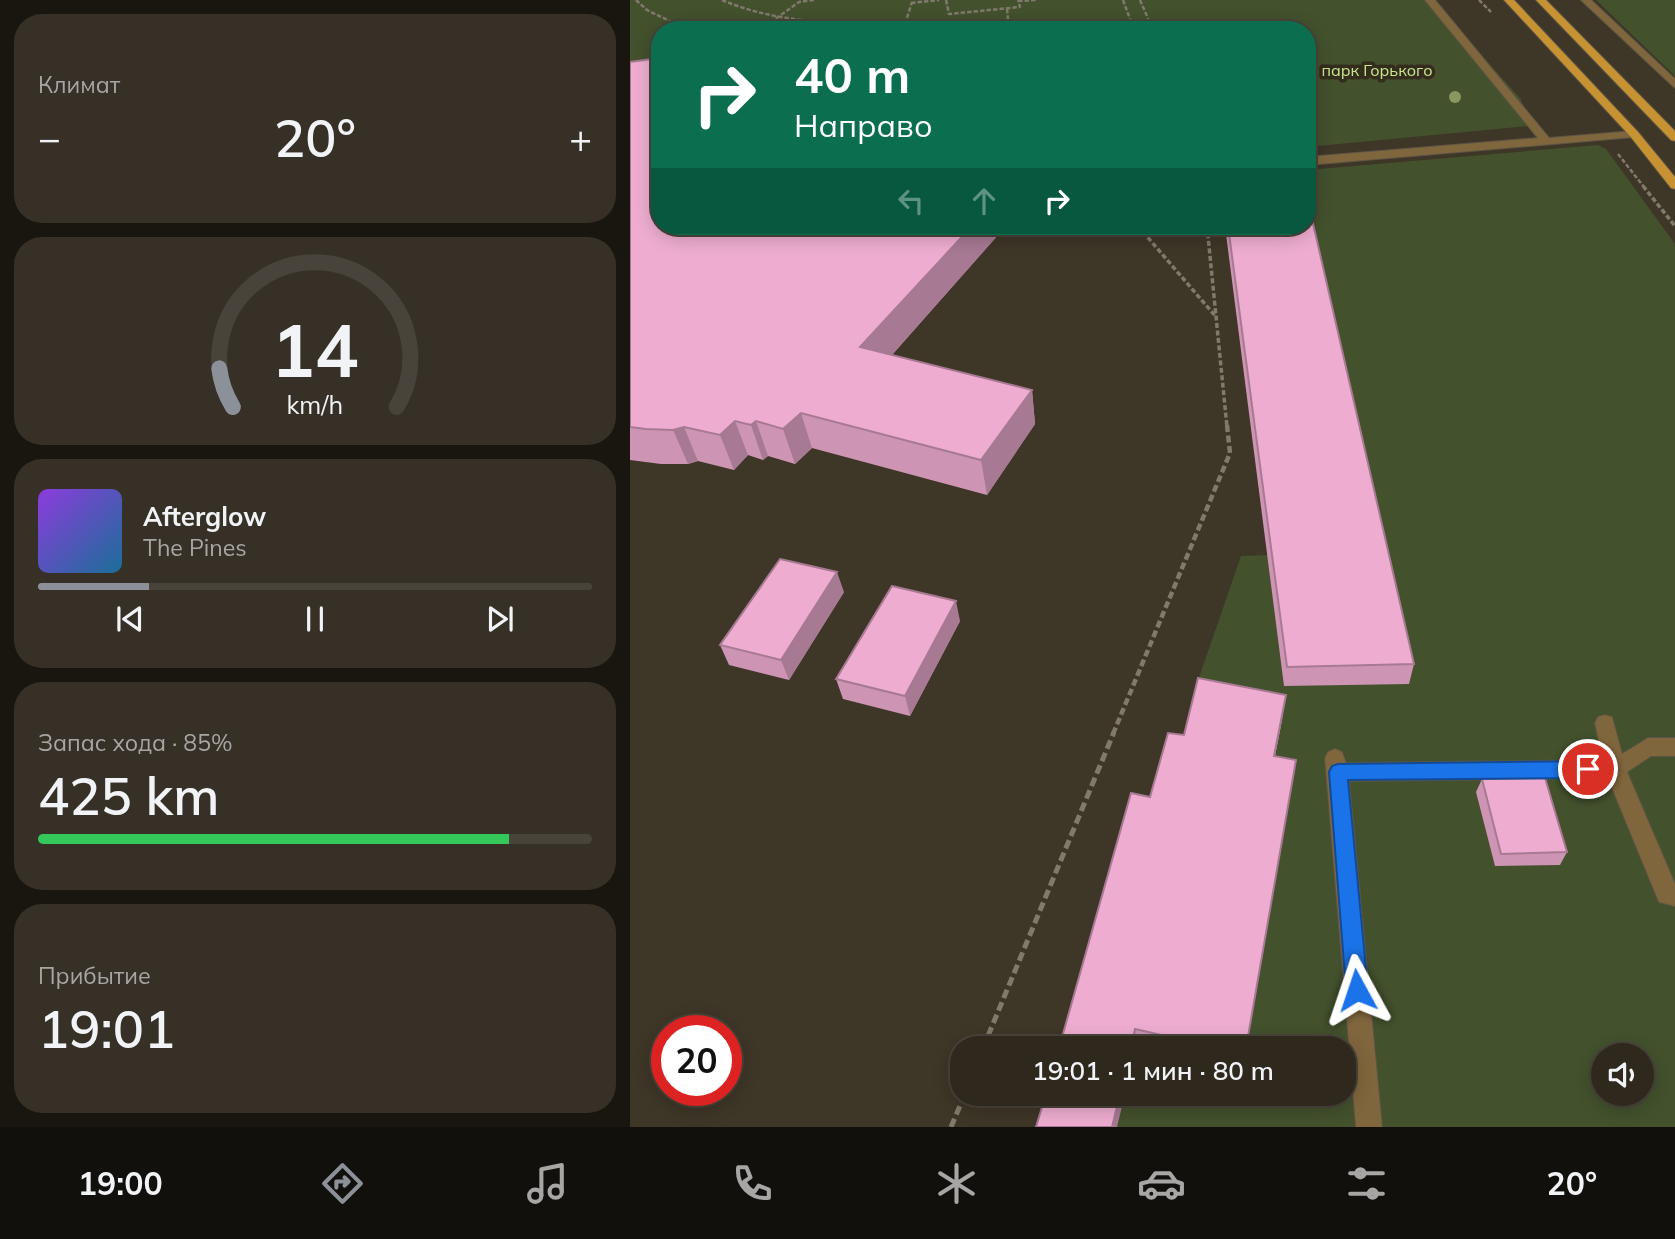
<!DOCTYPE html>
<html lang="ru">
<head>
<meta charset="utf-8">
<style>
	:root { --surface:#2e281d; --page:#363026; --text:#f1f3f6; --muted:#a7a6a4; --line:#49443b; --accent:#8c9099 }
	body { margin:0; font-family:Mulish,sans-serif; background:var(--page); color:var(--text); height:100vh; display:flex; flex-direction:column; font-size:26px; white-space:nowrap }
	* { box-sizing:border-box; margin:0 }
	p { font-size:23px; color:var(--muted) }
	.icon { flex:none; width:38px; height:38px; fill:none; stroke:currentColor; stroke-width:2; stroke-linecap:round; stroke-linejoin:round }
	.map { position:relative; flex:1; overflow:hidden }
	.drawer { display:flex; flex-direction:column; gap:14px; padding:14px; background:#191610; width:630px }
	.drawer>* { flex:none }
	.banner { position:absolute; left:21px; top:21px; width:665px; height:214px; border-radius:28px; box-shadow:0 4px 18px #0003,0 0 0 2px var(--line); background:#0b6e4f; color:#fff; overflow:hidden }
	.fabs { position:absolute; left:961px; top:1043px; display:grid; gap:14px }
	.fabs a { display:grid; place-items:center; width:63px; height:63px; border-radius:50%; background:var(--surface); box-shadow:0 4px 18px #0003,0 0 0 2px var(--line); font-size:35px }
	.speed { position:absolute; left:21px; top:1015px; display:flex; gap:14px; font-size:35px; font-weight:700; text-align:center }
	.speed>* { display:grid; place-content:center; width:91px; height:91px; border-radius:50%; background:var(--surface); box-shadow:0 4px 18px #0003,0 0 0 2px var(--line); line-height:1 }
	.speed .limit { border:10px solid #d22; background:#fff; color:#111 }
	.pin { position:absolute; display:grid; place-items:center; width:60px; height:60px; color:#fff; margin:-30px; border:4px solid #fff; border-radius:50%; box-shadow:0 2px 7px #0007 }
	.me { position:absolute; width:77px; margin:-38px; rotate:355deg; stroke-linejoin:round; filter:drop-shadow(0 0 5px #0008) }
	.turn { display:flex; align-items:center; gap:24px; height:147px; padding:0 28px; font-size:32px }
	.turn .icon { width:91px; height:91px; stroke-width:2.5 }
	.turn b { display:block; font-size:49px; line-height:60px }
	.lanes { display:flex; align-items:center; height:66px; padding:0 28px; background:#0003; justify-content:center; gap:35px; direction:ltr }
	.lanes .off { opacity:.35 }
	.big { font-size:52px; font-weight:600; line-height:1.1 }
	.drawer .card { flex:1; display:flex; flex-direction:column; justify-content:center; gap:10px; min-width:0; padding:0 24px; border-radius:28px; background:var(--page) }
	.drawer .dial { align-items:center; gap:0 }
	.dial svg { height:182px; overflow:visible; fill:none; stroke:var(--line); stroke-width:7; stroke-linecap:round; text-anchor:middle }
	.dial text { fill:var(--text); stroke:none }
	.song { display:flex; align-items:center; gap:21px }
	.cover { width:84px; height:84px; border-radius:10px; background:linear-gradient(135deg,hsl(270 70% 55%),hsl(200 70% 35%)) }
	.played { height:7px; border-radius:4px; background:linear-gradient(90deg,var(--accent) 20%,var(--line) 20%) }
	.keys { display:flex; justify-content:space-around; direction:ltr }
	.heat { display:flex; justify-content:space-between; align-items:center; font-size:38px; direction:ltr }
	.charge { height:10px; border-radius:5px; background:linear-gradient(90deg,#34c759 85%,var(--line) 0) }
	.trip { position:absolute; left:320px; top:1036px; width:406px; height:70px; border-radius:28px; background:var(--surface); box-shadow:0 4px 18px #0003,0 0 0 2px var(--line); font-weight:600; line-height:70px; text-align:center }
	.dock { display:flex; height:112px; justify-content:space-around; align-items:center; background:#12100c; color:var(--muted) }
	.dock .icon { width:49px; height:49px }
	.dock .selected { color:var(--accent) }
	.dock b { font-size:32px; color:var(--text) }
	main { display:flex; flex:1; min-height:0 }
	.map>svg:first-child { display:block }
	.green { fill:#43512d; fill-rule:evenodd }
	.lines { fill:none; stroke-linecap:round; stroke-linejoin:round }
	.minor-casing { stroke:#5c5446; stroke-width:2 }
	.major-casing { stroke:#5c5446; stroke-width:2 }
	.path-far3 { stroke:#80796c; stroke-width:2.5; stroke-dasharray:4.5 2; stroke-linecap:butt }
	.path-far2 { stroke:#80796c; stroke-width:3.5; stroke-dasharray:5 2.5; stroke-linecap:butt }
	.path-far1 { stroke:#80796c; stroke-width:4.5; stroke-dasharray:7 3.5; stroke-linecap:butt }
	.path { stroke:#80796c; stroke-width:5; stroke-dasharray:9 4.5; stroke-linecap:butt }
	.minor { fill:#80663d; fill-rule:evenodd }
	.major { fill:#c79231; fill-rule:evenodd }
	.tree { fill:#899760 }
	.wall { fill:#cd95b3 }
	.shaded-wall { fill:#a77992 }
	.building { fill:#eeadd0; stroke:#a77992; stroke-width:2 }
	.route { fill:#1a73e8; stroke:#114b97; stroke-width:2 }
	.labels { text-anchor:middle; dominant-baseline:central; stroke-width:7; stroke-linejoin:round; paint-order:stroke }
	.far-park-label { font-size:16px; fill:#c6e78f; stroke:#342c1d }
</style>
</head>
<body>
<main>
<section class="drawer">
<div class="card"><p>Климат</p>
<div class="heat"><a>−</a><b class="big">20°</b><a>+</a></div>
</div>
<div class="card dial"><svg viewBox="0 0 100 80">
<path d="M14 69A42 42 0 1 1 86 69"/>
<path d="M14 69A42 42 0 0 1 8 52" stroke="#8c9099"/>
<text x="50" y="56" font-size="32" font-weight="700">14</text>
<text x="50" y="72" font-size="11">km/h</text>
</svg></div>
<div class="card">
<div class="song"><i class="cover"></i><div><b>Afterglow</b><p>The Pines</p></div></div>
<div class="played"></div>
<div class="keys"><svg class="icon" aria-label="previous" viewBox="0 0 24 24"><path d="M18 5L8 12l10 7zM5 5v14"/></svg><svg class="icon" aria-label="pause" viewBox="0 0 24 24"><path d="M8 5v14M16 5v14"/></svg><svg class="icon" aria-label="next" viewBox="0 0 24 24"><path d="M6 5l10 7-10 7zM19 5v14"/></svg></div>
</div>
<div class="card"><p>Запас хода · 85%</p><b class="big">425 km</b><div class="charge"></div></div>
<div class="card"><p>Прибытие</p><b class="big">19:01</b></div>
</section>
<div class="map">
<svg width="1045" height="1127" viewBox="0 0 1045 1127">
	<rect width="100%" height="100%" fill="#3e3627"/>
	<path class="green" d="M 0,0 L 801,0 L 891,99 L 898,126 L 677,147 L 677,30 L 30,30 L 30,75 L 0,72 Z
		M 966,0 L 1045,0 L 1045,76 Z
		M 968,145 L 976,149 L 1045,244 L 1045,1127 L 415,1127 L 425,1094 L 714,1094 L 714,1048 L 437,1048 C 465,973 489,897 519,823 C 536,781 573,738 565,689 L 611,556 L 637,555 L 677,226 L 677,170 ZM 973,1055 L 1012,1055 L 1012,1094 L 973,1094 Z"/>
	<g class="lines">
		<defs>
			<path id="minor" d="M 795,0 L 805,0 L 919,138 L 1004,131 L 1010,134 L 1004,137 L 677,165 L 677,157 L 908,138 Z
				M 951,0 L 961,0 L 1045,79 L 1045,88 Z
				M 975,715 L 982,717 L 992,754 L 1018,738 L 1045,738 L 1045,756 L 1021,756 L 997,772 L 1045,884 L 1045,906 L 1029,902 L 978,778 L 719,781 L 752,1127 L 726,1127 L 695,758 L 698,752 L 705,749 L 712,752 L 716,763 L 973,760 L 965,723 L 968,717 Z"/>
			<path id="major" d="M 874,0 L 884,0 L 1008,132 L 1045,177 L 1045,189 L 1041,188 L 1000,136 Z
				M 906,0 L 916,0 L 1045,131 L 1045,141 L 1041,140 Z"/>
		</defs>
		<use href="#minor" class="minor-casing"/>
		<use href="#major" class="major-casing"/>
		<path class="path-far3" d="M 6,0 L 17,10 L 58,30
			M 92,0 C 151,25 212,23 275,24 L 274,30
			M 316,0 L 319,14 L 390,7 L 388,0
			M 493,0 L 504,30
			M 510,0 L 523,30
			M 849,0 L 861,12
			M 388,1 L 406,0
			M 281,3 L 309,0
			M 377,9 L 379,30
			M 275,24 L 282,2
			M 130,30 L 169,2 L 184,0
			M 988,154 L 1014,187"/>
		<path class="path-far2" d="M 1013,186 L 1045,226
			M 508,226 L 587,318
			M 577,226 L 597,427"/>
		<path class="path-far1" d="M 483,734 L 600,453 L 597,425"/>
		<path class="path" d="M 353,1048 L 484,732
			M 321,1127 L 335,1094"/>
		<use href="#minor" class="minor"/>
		<use href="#major" class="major"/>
	</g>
	<circle class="tree" cx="825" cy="97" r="6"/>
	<path class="wall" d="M 0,62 L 30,226 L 376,226 L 262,355 L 402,390 L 405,424 L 357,495 L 182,448 L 165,464 L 138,456 L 133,460 L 118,455 L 104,470 L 68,461 L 58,464 L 31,464 L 0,460 Z
		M 595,226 L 677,226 L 784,664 L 779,684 L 654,686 Z
		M 214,592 L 159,680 L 99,665 L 90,645 Z
		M 330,621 L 280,716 L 213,699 L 206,679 Z
		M 652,720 L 645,756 L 616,1048 L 429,1048 L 520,797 L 554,735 Z
		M 852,779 L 937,852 L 930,865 L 865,866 L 846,792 Z"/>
	<path class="shaded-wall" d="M 342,226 L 376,226 L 238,382 L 230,347 Z
		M 402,390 L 405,424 L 357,495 L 351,460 Z
		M 171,413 L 182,448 L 165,464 L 153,429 Z
		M 105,421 L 118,455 L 104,470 L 90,435 Z
		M 126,421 L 138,456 L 133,460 L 121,425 Z
		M 54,427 L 68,461 L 58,464 L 43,430 Z
		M 207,572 L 214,592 L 159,680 L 151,660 Z
		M 326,601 L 330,621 L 280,716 L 275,696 Z
		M 656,695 L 652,720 L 640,780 L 644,756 Z
		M 505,1029 L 506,1048 L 501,1048 Z
		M 490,1094 L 495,1094 L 487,1127 L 482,1127 Z"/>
	<path class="building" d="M 30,58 L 30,226 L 342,226 L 230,347 L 402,390 L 351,460 L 171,413 L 153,429 L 126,421 L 121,425 L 105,421 L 90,435 L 54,427 L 43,430 L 16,429 L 0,427 L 0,62 Z
		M 677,206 L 679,206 L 784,664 L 657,667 L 598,226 L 677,226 Z
		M 150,559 L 207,572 L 151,660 L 90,645 Z
		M 262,586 L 326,601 L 275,696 L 206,679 Z
		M 568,678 L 656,695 L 644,756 L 666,760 L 616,1048 L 588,1048 L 505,1029 L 501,1048 L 429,1048 L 501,793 L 520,797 L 538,733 L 554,735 Z
		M 915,778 L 937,852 L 871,854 L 852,779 Z
		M 416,1094 L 490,1094 L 482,1127 L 406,1127 Z"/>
	<path class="route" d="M 958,761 L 964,764 L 967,769 L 964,775 L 958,778 L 718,780 L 738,990 L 735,998 L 727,1001 L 720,998 L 716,990 L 699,772 L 702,766 L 708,764 Z"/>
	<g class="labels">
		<g class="far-park-label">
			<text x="747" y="70">парк Горького</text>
		</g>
	</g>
</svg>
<div class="fabs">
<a><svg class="icon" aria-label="sound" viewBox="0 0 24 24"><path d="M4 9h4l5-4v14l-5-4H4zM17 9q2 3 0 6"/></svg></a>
</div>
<div class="speed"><div class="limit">20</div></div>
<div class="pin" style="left:958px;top:769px;background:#d93025"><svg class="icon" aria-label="arrive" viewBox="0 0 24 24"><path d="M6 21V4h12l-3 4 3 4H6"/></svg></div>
<svg class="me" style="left:727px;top:990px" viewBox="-20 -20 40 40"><path d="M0-17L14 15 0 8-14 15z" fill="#1a73e8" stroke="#fff" stroke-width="4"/></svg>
<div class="trip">19:01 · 1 мин · 80 m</div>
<div class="banner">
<div class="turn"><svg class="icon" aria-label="right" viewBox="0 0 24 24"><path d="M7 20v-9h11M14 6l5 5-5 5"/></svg><div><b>40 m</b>Направо</div></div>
<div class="lanes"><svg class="icon off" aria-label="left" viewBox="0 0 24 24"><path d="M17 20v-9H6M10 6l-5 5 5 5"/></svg><svg class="icon off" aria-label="ahead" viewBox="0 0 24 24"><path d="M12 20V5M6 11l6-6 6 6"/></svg><svg class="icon" aria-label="right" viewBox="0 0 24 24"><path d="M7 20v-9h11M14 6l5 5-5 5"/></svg></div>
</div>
</div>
</main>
<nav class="dock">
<b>19:00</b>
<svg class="icon selected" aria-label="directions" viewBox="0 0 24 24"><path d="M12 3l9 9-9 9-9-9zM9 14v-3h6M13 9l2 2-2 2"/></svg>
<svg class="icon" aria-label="music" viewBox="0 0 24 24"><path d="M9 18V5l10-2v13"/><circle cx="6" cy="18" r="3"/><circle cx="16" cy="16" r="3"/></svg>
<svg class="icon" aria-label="phone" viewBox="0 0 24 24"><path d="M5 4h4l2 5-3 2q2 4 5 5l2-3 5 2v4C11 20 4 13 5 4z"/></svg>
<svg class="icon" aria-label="climate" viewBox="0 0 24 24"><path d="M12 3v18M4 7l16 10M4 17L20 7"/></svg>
<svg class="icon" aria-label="car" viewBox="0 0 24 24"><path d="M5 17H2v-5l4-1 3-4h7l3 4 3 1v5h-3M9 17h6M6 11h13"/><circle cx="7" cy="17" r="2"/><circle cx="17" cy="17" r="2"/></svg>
<svg class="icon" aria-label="filters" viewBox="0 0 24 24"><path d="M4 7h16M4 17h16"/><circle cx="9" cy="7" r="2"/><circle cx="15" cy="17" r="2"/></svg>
<b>20°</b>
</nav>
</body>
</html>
